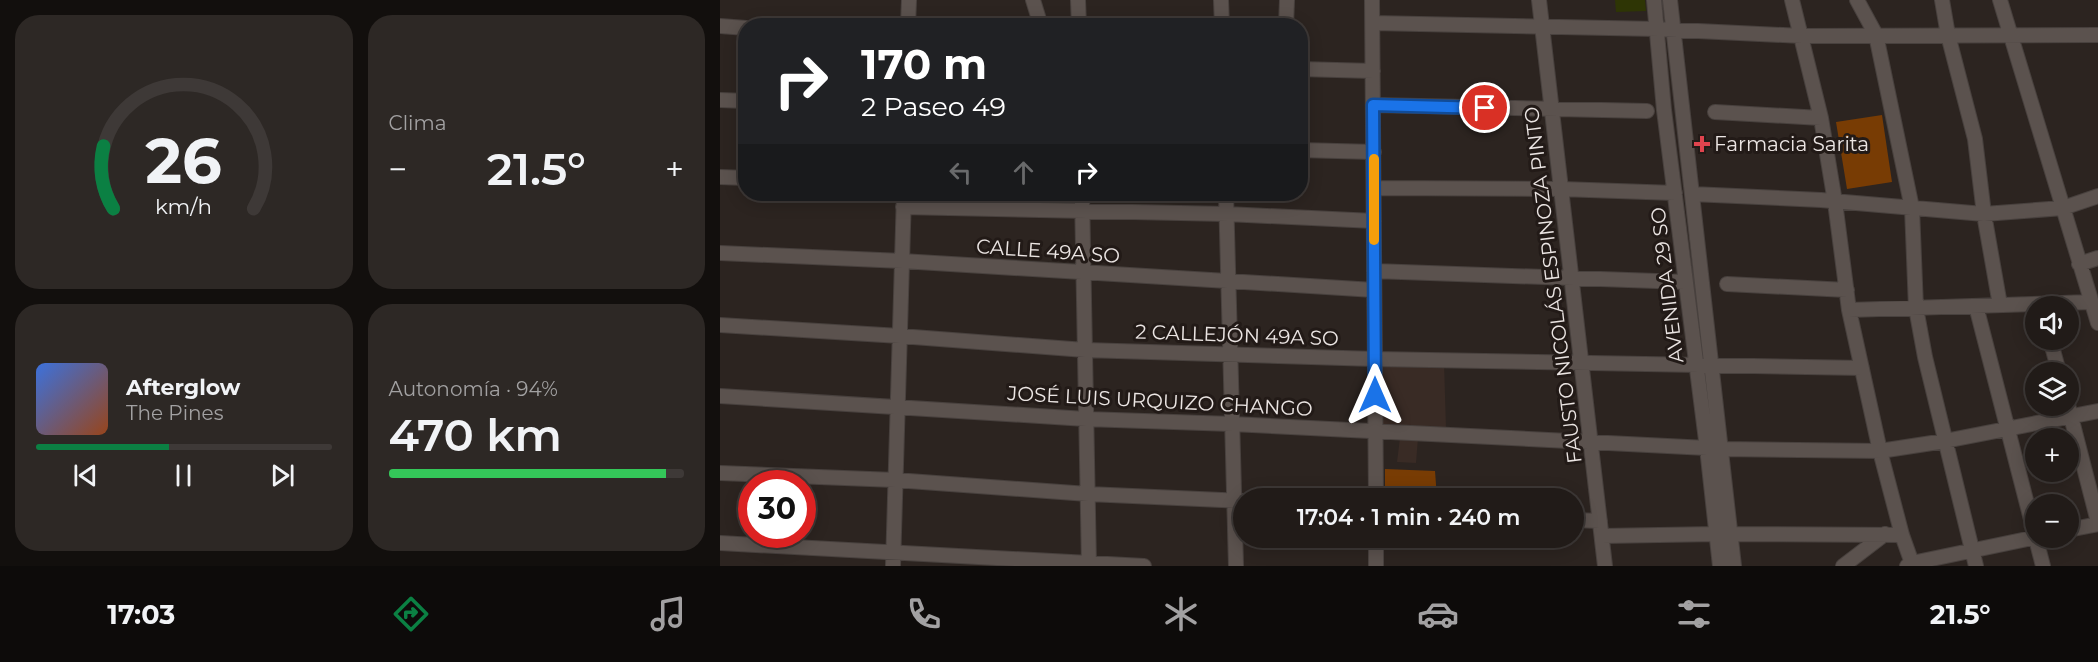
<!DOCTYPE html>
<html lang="es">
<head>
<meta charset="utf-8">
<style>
	:root { --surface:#211b18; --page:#2d2825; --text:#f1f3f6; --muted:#a2a1a2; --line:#3e3937; --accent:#0b8043 }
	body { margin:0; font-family:Montserrat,sans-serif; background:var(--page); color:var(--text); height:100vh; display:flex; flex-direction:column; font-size:22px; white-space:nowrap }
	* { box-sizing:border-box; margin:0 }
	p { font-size:20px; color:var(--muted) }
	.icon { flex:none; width:33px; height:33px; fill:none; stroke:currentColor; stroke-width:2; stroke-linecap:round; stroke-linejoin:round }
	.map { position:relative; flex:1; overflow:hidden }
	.details { display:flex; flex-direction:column; gap:15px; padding:15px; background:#120f0d; width:720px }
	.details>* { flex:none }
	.hud { position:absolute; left:18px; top:18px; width:570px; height:183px; border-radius:24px; box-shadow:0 3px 15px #0003,0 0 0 2px var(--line); background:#202124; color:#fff; overflow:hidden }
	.controls { position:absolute; left:1305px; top:296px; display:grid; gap:12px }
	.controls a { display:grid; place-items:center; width:54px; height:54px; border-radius:50%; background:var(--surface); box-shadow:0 3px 15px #0003,0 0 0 2px var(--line); font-size:30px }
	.speed { position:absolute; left:18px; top:470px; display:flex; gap:12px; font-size:30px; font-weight:700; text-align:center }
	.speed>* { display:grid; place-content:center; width:78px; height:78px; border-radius:50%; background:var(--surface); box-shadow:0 3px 15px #0003,0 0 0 2px var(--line); line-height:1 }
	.speed .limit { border:9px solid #d22; background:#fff; color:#111 }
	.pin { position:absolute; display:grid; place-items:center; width:51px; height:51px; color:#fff; margin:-26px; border:3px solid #fff; border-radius:50%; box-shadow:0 2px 6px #0007 }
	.me { position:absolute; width:66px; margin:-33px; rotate:0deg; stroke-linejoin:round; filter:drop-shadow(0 0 4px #0008) }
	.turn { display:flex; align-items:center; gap:21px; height:126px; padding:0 24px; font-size:27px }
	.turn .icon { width:78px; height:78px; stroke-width:2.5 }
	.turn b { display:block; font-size:42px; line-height:51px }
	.lanes { display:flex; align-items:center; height:57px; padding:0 24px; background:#0003; justify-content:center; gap:30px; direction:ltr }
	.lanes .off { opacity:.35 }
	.big { font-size:45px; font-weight:600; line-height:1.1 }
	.details .widget { flex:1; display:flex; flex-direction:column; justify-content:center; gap:9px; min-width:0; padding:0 21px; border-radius:24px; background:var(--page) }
	.details .dial { align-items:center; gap:0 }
	.dial svg { height:156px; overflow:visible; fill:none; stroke:var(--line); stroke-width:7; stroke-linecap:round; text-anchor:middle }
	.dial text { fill:var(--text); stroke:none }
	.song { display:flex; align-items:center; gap:18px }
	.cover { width:72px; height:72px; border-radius:9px; background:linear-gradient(135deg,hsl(220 70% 55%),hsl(20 70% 35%)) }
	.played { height:6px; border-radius:3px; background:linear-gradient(90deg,var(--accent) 45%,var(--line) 45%) }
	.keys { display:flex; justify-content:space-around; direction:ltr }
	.heat { display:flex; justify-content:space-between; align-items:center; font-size:33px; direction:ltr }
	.charge { height:9px; border-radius:4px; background:linear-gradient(90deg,#34c759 94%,var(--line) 0) }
	.details .tiles { flex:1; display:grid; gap:15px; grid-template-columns:repeat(2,1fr) }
	.trip { position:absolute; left:513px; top:488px; width:351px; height:60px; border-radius:30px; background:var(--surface); box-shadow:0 3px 15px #0003,0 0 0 2px var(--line); font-weight:600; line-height:60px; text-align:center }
	.tab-bar { display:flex; height:96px; justify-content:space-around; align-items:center; background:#0d0b0a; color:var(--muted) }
	.tab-bar .icon { width:42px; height:42px }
	.tab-bar .on { color:var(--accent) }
	.tab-bar b { font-size:27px; color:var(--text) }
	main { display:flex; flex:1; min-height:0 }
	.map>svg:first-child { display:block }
	.built { fill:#392b25 }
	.green { fill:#2e3505 }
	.building { fill:#783c04 }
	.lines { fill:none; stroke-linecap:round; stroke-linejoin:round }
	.minor-casing { stroke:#48413e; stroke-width:16 }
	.minor { stroke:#5b524e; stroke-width:14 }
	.route-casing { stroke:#114b97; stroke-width:15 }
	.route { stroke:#1a73e8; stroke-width:10 }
	.slow { stroke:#f59e0b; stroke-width:10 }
	.health-dot { fill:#e0444e; stroke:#221a17; stroke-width:2 }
	.labels { text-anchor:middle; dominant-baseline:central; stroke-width:6; stroke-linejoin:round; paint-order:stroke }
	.poi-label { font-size:20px; fill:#ebe5e3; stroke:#221a17; text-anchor:start }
	.street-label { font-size:20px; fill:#ebe5e3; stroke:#221a17 }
</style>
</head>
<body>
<main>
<section class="details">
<div class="tiles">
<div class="widget dial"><svg viewBox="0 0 100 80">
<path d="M14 69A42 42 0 1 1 86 69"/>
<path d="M14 69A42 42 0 0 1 9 37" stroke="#0b8043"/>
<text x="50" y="56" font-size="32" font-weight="700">26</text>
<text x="50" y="72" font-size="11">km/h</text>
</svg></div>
<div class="widget"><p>Clima</p>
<div class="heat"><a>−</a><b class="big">21.5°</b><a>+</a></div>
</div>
<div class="widget">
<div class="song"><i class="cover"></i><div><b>Afterglow</b><p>The Pines</p></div></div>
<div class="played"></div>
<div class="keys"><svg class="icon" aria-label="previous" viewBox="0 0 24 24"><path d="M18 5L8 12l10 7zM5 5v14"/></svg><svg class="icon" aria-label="pause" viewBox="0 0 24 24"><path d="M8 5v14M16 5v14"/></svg><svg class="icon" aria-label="next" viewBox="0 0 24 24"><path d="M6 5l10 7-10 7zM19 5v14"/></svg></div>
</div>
<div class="widget"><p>Autonomía · 94%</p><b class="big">470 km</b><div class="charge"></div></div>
</div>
</section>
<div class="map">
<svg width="1378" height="566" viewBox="0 0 1378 566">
	<rect width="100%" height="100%" fill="#2c2420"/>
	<path class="built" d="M 658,362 L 724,362 L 726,428 L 659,426 Z
		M 680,438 L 698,438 L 696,463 L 677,462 Z"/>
	<path class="green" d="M 895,0 L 925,0 L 926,11 L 896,12 Z"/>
	<path class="building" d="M 1162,115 L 1172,182 L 1127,189 L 1116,122 Z
		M 665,469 L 715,471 L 717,498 L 665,497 Z"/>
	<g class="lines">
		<defs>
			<path id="minor" d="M 313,0 L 321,26
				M 358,0 L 359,26
				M 501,0 L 502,26
				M 652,0 L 656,498
				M 819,0 L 885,566
				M 934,0 L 944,110 L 987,448 L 1000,566
				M 950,0 L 1014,566
				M 1072,0 L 1101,118 L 1115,202 L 1129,310 L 1160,451 L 1182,535 L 1193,566
				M 1137,0 L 1156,35 L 1192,208 L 1196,308 L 1205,357 L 1256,566
				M 1222,0 L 1228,35 L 1255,139 L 1264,214 L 1280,305
				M 1280,0 L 1378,323
				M 653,23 L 937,29 L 1082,36 L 1378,35
				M 0,26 L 26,28
				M 188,26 L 189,0
				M 566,26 L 567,0
				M 580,69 L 653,71
				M 0,100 L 26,101
				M 653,105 L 927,111
				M 995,112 L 1101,118
				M 580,150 L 654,152
				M 0,177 L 26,178
				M 654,188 L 841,189 L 955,193
				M 362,194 L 369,566
				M 506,194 L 516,566
				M 972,194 L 1101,200 L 1264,214 L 1343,208 L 1378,196
				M 183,207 L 507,214 L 654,221
				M 0,253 L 182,261 L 654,290
				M 1359,264 L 1378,258
				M 654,271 L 964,282
				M 1007,284 L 1127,290
				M 1256,306 L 1323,566
				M 1129,310 L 1371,302
				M 0,325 L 180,336 L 365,350 L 655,359 L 1142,368
				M 1330,339 L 1339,372
				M 0,396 L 366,419 L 512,424 L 987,448
				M 1348,405 L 1378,522
				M 1001,449 L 1160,451 L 1225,441 L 1378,411
				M 0,473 L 175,480 L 368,494 L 524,501
				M 854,520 L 880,521
				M 1348,530 L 1378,524
				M 1010,534 L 1182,535
				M 882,536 L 996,534
				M 656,537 L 656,566
				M 0,543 L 424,566
				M 173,566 L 184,194
				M 1123,566 L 1165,534
				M 1187,566 L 1192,563 L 1317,537"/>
		</defs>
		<use href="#minor" class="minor-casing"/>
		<use href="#minor" class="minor"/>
	</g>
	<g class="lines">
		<defs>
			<path id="route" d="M 655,395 L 653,105 L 765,108"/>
		</defs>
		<use href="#route" class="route-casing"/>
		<use href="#route" class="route"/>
		<path class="slow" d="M 654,159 L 654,240"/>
	</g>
	<path class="health-dot" d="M979 135h6v6h6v6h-6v6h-6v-6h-6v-6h6z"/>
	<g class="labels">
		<g class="poi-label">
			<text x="994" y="144">Farmacia Sarita</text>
		</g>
		<g class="street-label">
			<text transform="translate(328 251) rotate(4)">CALLE 49A SO</text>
			<text transform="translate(833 285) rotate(-97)">FAUSTO NICOLÁS ESPINOZA PINTO</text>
			<text transform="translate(947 285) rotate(-97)">AVENIDA 29 SO</text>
			<text transform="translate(517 335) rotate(2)">2 CALLEJÓN 49A SO</text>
			<text transform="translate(440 401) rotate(3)">JOSÉ LUIS URQUIZO CHANGO</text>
		</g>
	</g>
</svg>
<div class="controls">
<a><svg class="icon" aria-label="sound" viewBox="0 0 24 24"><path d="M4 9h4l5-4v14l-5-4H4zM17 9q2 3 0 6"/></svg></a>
<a><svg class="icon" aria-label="layers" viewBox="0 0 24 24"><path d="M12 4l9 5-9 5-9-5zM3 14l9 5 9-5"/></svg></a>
<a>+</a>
<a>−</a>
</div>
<div class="speed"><div class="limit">30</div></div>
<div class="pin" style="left:765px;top:108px;background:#d93025"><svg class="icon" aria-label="arrive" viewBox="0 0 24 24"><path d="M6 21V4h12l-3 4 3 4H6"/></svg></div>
<svg class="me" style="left:655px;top:395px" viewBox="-20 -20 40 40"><path d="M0-17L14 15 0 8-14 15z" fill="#1a73e8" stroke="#fff" stroke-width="4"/></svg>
<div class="trip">17:04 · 1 min · 240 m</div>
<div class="hud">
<div class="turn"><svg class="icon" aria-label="right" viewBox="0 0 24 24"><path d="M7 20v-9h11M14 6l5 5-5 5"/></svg><div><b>170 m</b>2 Paseo 49</div></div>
<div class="lanes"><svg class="icon off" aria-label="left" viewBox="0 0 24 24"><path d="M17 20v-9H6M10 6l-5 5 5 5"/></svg><svg class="icon off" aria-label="ahead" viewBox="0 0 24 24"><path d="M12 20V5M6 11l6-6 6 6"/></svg><svg class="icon" aria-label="right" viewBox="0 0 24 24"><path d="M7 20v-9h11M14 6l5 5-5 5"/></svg></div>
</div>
</div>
</main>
<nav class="tab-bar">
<b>17:03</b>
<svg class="icon on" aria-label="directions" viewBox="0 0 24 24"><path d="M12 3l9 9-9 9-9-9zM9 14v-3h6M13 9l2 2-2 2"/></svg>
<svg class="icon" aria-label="music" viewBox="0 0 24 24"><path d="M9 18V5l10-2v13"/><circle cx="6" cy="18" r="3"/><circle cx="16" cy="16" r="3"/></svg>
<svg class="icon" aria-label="phone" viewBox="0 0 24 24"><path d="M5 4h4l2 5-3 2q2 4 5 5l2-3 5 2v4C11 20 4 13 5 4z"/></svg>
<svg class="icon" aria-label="climate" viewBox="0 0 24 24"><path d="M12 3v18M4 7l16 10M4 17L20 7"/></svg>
<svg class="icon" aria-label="car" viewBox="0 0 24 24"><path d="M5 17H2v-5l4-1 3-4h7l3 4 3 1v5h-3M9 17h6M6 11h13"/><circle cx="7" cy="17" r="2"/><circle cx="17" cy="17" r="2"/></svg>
<svg class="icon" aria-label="filters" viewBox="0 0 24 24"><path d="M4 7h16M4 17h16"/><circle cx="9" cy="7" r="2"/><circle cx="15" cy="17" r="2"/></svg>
<b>21.5°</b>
</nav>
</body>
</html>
